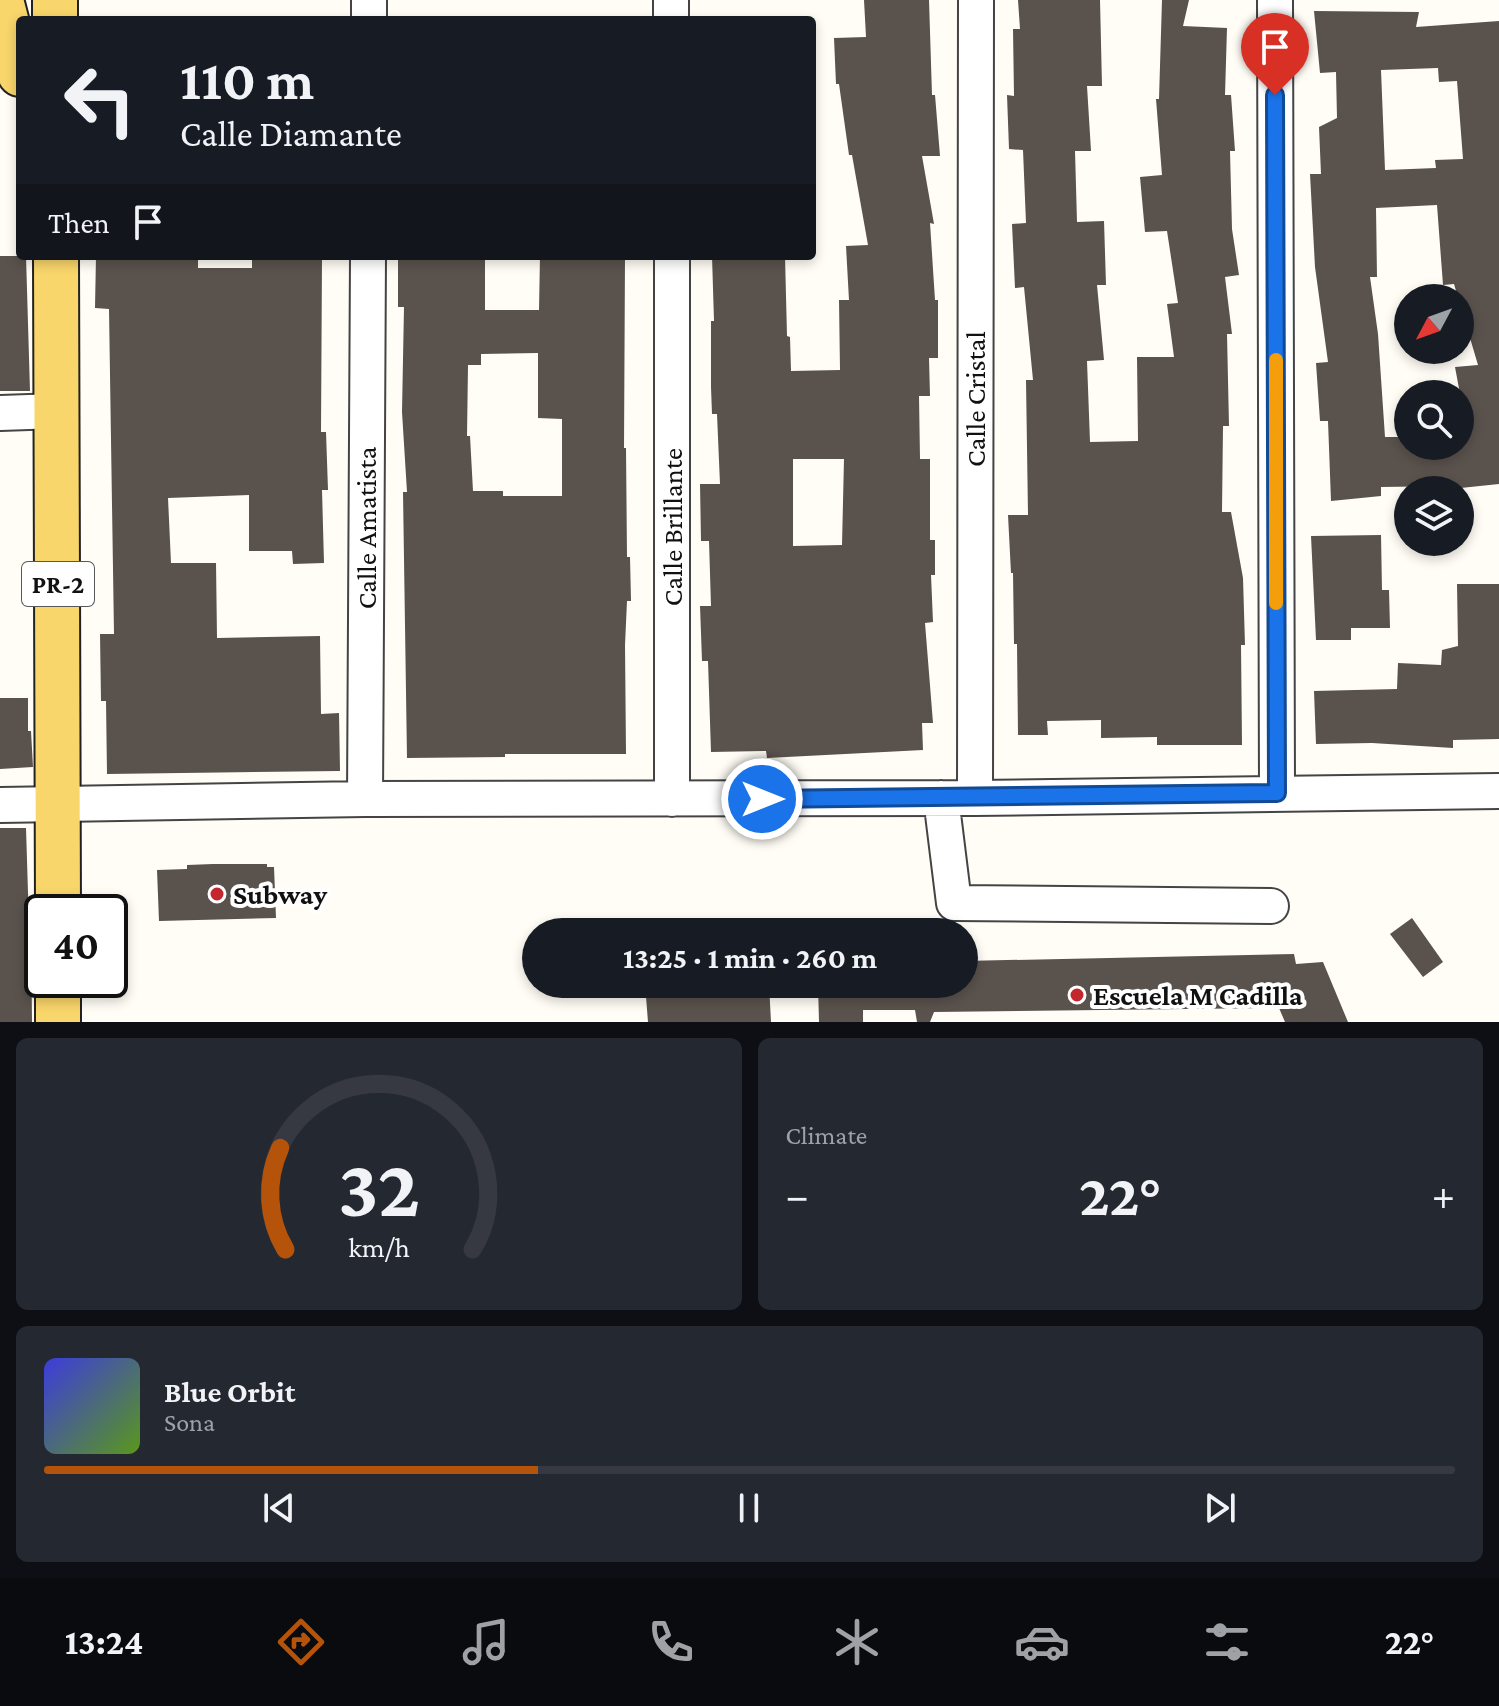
<!DOCTYPE html>
<html lang="en">
<head>
<meta charset="utf-8">
<style>
	:root { --surface:#171b24; --page:#242831; --text:#f1f3f6; --muted:#9ea1a6; --line:#363941; --accent:#b45309 }
	body { margin:0; font-family:"Crimson Pro",serif; background:var(--page); color:var(--text); height:100vh; display:flex; flex-direction:column; font-size:30px; white-space:nowrap }
	* { box-sizing:border-box; margin:0 }
	p { font-size:26px; color:var(--muted) }
	.icon { flex:none; width:44px; height:44px; fill:none; stroke:currentColor; stroke-width:2; stroke-linecap:round; stroke-linejoin:round }
	.map { position:relative; height:1022px; overflow:hidden }
	.sheet { display:flex; flex-direction:column; gap:16px; padding:16px; background:#0d0f14; flex:1 }
	.sheet>* { flex:none }
	.top-card { position:absolute; left:16px; top:16px; width:800px; height:244px; border-radius:8px; box-shadow:0 4px 12px #0003; background:#171b24; color:var(--text); overflow:hidden }
	.needle { width:52px; rotate:229deg }
	.buttons { position:absolute; left:1394px; top:284px; display:grid; gap:16px }
	.buttons a { display:grid; place-items:center; width:80px; height:80px; border-radius:50%; background:var(--surface); box-shadow:0 4px 12px #0003; font-size:40px }
	.speed { position:absolute; left:24px; top:894px; display:flex; gap:16px; font-size:40px; font-weight:700; text-align:center }
	.speed>* { display:grid; place-content:center; width:104px; height:104px; border-radius:50%; background:var(--surface); box-shadow:0 4px 12px #0003; line-height:1 }
	.speed .limit { border:4px solid #111; border-radius:12px; background:#fff; color:#111 }
	.pin { position:absolute; display:grid; place-items:center; width:68px; height:68px; color:#fff; margin:-82px -34px; border-radius:50% 50% 50% 0; rotate:-45deg; box-shadow:0 0 8px #0007 }
	.pin .icon { rotate:45deg }
	.me { position:absolute; width:88px; margin:-44px; rotate:90deg; stroke-linejoin:round; filter:drop-shadow(0 0 6px #0008) }
	.turn { display:flex; align-items:center; gap:28px; height:168px; padding:0 32px; font-size:36px }
	.turn .icon { width:104px; height:104px; stroke-width:2.5 }
	.turn b { display:block; font-size:56px; line-height:68px }
	.then { display:flex; align-items:center; height:76px; padding:0 32px; background:#0003; gap:16px; font-size:30px }
	.big { font-size:60px; font-weight:700; line-height:1.1 }
	.sheet .tile { flex:1; display:flex; flex-direction:column; justify-content:center; gap:12px; min-width:0; padding:0 28px; border-radius:12px; background:var(--page) }
	.sheet .dial { align-items:center; gap:0 }
	.dial svg { height:208px; overflow:visible; fill:none; stroke:var(--line); stroke-width:7; stroke-linecap:round; text-anchor:middle }
	.dial text { fill:var(--text); stroke:none }
	.song { display:flex; align-items:center; gap:24px }
	.cover { width:96px; height:96px; border-radius:12px; background:linear-gradient(135deg,hsl(240 70% 55%),hsl(90 70% 35%)) }
	.played { height:8px; border-radius:4px; background:linear-gradient(90deg,var(--accent) 35%,var(--line) 35%) }
	.keys { display:flex; justify-content:space-around; direction:ltr }
	.heat { display:flex; justify-content:space-between; align-items:center; font-size:44px; direction:ltr }
	.sheet .tiles { flex:1; display:grid; gap:16px; grid-template-columns:1fr 1fr }
	.tile:last-child { grid-column:span 2 }
	.trip { position:absolute; left:522px; top:918px; width:456px; height:80px; border-radius:40px; background:var(--surface); box-shadow:0 4px 12px #0003; font-weight:700; line-height:80px; text-align:center }
	.tab-bar { display:flex; height:128px; justify-content:space-around; align-items:center; background:#090b0e; color:var(--muted) }
	.tab-bar .icon { width:56px; height:56px }
	.tab-bar .selected { color:var(--accent) }
	.tab-bar b { font-size:36px; color:var(--text) }
	.map>svg:first-child { display:block }
	.building { fill:#5a524d; fill-rule:evenodd }
	.lines { fill:none; stroke-linecap:round; stroke-linejoin:round }
	.minor-casing { stroke:#444; stroke-width:38 }
	.major-casing { stroke:#222; stroke-width:48 }
	.minor { stroke:#fff; stroke-width:34 }
	.major { stroke:#f9d66b; stroke-width:44 }
	.route-casing { stroke:#114b97; stroke-width:20 }
	.route { stroke:#1a73e8; stroke-width:14 }
	.slow { stroke:#f59e0b; stroke-width:14 }
	.poi-dot { fill:#c4262e; stroke:#fff; stroke-width:3 }
	.labels { text-anchor:middle; dominant-baseline:central; stroke-width:8; stroke-linejoin:round; paint-order:stroke }
	.shield { fill:#fff; stroke:#585858; stroke-width:2 }
	.shield-label { font-size:26px; font-weight:bold; fill:#111 }
	.street-label { font-size:28px; fill:#111; stroke:#fff }
	.poi-label { font-size:28px; font-weight:bold; fill:#111; stroke:#fff; text-anchor:start }
</style>
</head>
<body>
<div class="map">
<svg width="1499" height="1022" viewBox="0 0 1499 1022">
	<rect width="100%" height="100%" fill="#fffdf5"/>
	<path class="building" d="M 864,0 L 929,0 L 932,95 L 935,95 L 940,156 L 922,156 L 934,224 L 930,223 L 935,300 L 938,300 L 938,358 L 929,358 L 930,396 L 919,396 L 920,459 L 930,459 L 930,540 L 935,540 L 935,575 L 931,575 L 933,622 L 925,623 L 933,723 L 922,723 L 923,750 L 767,758 L 766,751 L 711,752 L 708,661 L 702,661 L 700,606 L 711,606 L 709,541 L 701,541 L 700,484 L 720,484 L 717,414 L 712,414 L 711,387 L 711,321 L 714,321 L 712,256 L 785,256 L 787,336 L 790,337 L 791,371 L 840,370 L 839,300 L 849,300 L 846,246 L 868,245 L 852,155 L 849,155 L 839,84 L 836,84 L 834,38 L 866,37 ZM 793,459 L 844,459 L 842,545 L 793,546 Z
		M 1018,0 L 1100,0 L 1102,86 L 1087,86 L 1091,151 L 1075,151 L 1077,222 L 1104,221 L 1106,285 L 1097,285 L 1104,360 L 1087,361 L 1090,442 L 1138,441 L 1137,357 L 1174,357 L 1167,304 L 1178,303 L 1167,231 L 1145,232 L 1140,177 L 1162,175 L 1156,99 L 1159,99 L 1162,0 L 1189,0 L 1183,26 L 1227,28 L 1225,95 L 1231,95 L 1235,151 L 1230,151 L 1232,229 L 1239,275 L 1225,277 L 1232,334 L 1227,334 L 1229,426 L 1223,426 L 1222,512 L 1231,512 L 1243,578 L 1245,645 L 1241,645 L 1242,745 L 1157,745 L 1157,737 L 1101,738 L 1101,720 L 1047,721 L 1048,735 L 1018,735 L 1017,644 L 1014,644 L 1013,573 L 1011,573 L 1008,515 L 1028,515 L 1026,380 L 1033,380 L 1024,287 L 1015,288 L 1012,224 L 1026,223 L 1023,150 L 1009,149 L 1007,95 L 1014,96 L 1013,29 L 1020,29 Z
		M 1314,11 L 1419,12 L 1416,27 L 1499,21 L 1499,484 L 1451,489 L 1451,486 L 1381,487 L 1381,496 L 1331,501 L 1328,421 L 1320,421 L 1316,363 L 1328,362 L 1315,267 L 1310,174 L 1321,174 L 1319,127 L 1337,118 L 1336,72 L 1320,73 ZM 1438,68 L 1439,82 L 1457,81 L 1463,159 L 1435,160 L 1436,168 L 1385,170 L 1381,70 ZM 1437,205 L 1443,285 L 1454,284 L 1478,365 L 1455,367 L 1460,394 L 1460,446 L 1406,446 L 1406,437 L 1385,437 L 1378,334 L 1370,277 L 1377,277 L 1376,208 Z
		M 0,256 L 26,256 L 30,391 L 0,391 Z
		M 96,256 L 198,256 L 198,268 L 252,268 L 252,256 L 322,256 L 321,432 L 326,432 L 328,490 L 322,490 L 324,563 L 293,564 L 292,551 L 249,551 L 249,495 L 168,498 L 171,563 L 216,563 L 217,638 L 320,636 L 321,714 L 339,713 L 340,771 L 107,774 L 106,701 L 101,701 L 100,634 L 114,634 L 109,309 L 95,308 Z
		M 398,256 L 485,256 L 485,310 L 539,310 L 540,256 L 625,256 L 624,448 L 626,448 L 627,557 L 630,557 L 631,601 L 627,601 L 625,645 L 626,754 L 505,754 L 505,757 L 407,758 L 403,492 L 407,492 L 402,412 L 404,307 L 398,307 ZM 538,353 L 538,418 L 562,419 L 562,496 L 503,496 L 503,491 L 473,491 L 470,436 L 467,436 L 468,365 L 481,365 L 481,354 Z
		M 1381,535 L 1382,590 L 1389,590 L 1390,628 L 1351,628 L 1351,640 L 1316,640 L 1311,536 Z
		M 1457,584 L 1499,584 L 1499,739 L 1453,740 L 1453,748 L 1372,743 L 1316,744 L 1314,691 L 1397,689 L 1398,663 L 1441,665 L 1442,650 L 1458,646 Z
		M 0,698 L 28,698 L 28,731 L 31,731 L 33,767 L 0,769 Z
		M 0,828 L 26,828 L 29,925 L 31,925 L 32,1022 L 0,1022 Z
		M 213,864 L 267,864 L 267,867 L 274,867 L 276,918 L 159,921 L 157,870 L 187,869 L 187,865 Z
		M 1412,918 L 1443,962 L 1423,977 L 1390,934 Z
		M 1294,954 L 1296,964 L 1323,962 L 1348,1022 L 1285,1022 L 1279,1008 L 934,1012 L 930,1022 L 917,1022 L 915,1010 L 863,1010 L 863,1022 L 819,1022 L 818,984 L 964,984 L 964,961 Z
		M 645,984 L 769,984 L 771,1022 L 648,1022 Z"/>
	<g class="lines">
		<defs>
			<path id="minor" d="M 671,0 L 671,20
				M 1275,0 L 1277,793
				M 369,20 L 369,0
				M 672,256 L 672,799
				M 0,413 L 58,411
				M 941,798 L 954,903 L 1271,906
				M 975,798 L 976,0
				M 365,799 L 368,256
				M 0,805 L 365,799 L 975,798 L 1499,791"/>
			<path id="major" d="M 1,0 L 20,74
				M 55,0 L 55,20
				M 56,256 L 58,912
				M 58,1022 L 58,980"/>
		</defs>
		<use href="#minor" class="minor-casing"/>
		<use href="#major" class="major-casing"/>
		<use href="#minor" class="minor"/>
		<use href="#major" class="major"/>
	</g>
	<g class="lines">
		<defs>
			<path id="route" d="M 762,799 L 1277,793 L 1275,95"/>
		</defs>
		<use href="#route" class="route-casing"/>
		<use href="#route" class="route"/>
		<path class="slow" d="M 1276,360 L 1276,603"/>
	</g>
	<g class="poi-dot">
		<circle cx="217" cy="894" r="8"/>
		<circle cx="1077" cy="995" r="8"/>
	</g>
	<g class="labels">
		<rect class="shield" x="22" y="562" width="72" height="44" rx="6"/>
		<g class="shield-label">
			<text x="58" y="584">PR-2</text>
		</g>
		<g class="street-label">
			<text transform="translate(975 399) rotate(-90)">Calle Cristal</text>
			<text transform="translate(672 527) rotate(-90)">Calle Brillante</text>
			<text transform="translate(366 528) rotate(-90)">Calle Amatista</text>
		</g>
		<g class="poi-label">
			<text x="233" y="894">Subway</text>
			<text x="1093" y="995">Escuela M Cadilla</text>
		</g>
	</g>
</svg>
<div class="buttons">
<a><svg class="needle" viewBox="-14 -14 28 28"><path d="M0-13l5 13h-10z" fill="#e53935"/><path d="M0 13l5-13h-10z" fill="#9ea1a6"/></svg></a>
<a><svg class="icon" aria-label="search" viewBox="0 0 24 24"><circle cx="10" cy="10" r="6"/><path d="M15 15l6 6"/></svg></a>
<a><svg class="icon" aria-label="layers" viewBox="0 0 24 24"><path d="M12 4l9 5-9 5-9-5zM3 14l9 5 9-5"/></svg></a>
</div>
<div class="speed"><div class="limit">40</div></div>
<div class="pin" style="left:1275px;top:95px;background:#d93025"><svg class="icon" aria-label="arrive" viewBox="0 0 24 24"><path d="M6 21V4h12l-3 4 3 4H6"/></svg></div>
<svg class="me" style="left:762px;top:799px" viewBox="-20 -20 40 40"><circle r="17" fill="#1a73e8" stroke="#fff" stroke-width="3"/><path d="M0-11L8 9 0 5-8 9z" fill="#fff"/></svg>
<div class="trip">13:25 · 1 min · 260 m</div>
<div class="top-card">
<div class="turn"><svg class="icon" aria-label="left" viewBox="0 0 24 24"><path d="M17 20v-9H6M10 6l-5 5 5 5"/></svg><div><b>110 m</b>Calle Diamante</div></div>
<div class="then">Then<svg class="icon" aria-label="arrive" viewBox="0 0 24 24"><path d="M6 21V4h12l-3 4 3 4H6"/></svg></div>
</div>
</div>
<section class="sheet">
<div class="tiles">
<div class="tile dial"><svg viewBox="0 0 100 80">
<path d="M14 69A42 42 0 1 1 86 69"/>
<path d="M14 69A42 42 0 0 1 12 30" stroke="#b45309"/>
<text x="50" y="56" font-size="32" font-weight="700">32</text>
<text x="50" y="72" font-size="11">km/h</text>
</svg></div>
<div class="tile"><p>Climate</p>
<div class="heat"><a>−</a><b class="big">22°</b><a>+</a></div>
</div>
<div class="tile">
<div class="song"><i class="cover"></i><div><b>Blue Orbit</b><p>Sona</p></div></div>
<div class="played"></div>
<div class="keys"><svg class="icon" aria-label="previous" viewBox="0 0 24 24"><path d="M18 5L8 12l10 7zM5 5v14"/></svg><svg class="icon" aria-label="pause" viewBox="0 0 24 24"><path d="M8 5v14M16 5v14"/></svg><svg class="icon" aria-label="next" viewBox="0 0 24 24"><path d="M6 5l10 7-10 7zM19 5v14"/></svg></div>
</div>
</div>
</section>
<nav class="tab-bar">
<b>13:24</b>
<svg class="icon selected" aria-label="directions" viewBox="0 0 24 24"><path d="M12 3l9 9-9 9-9-9zM9 14v-3h6M13 9l2 2-2 2"/></svg>
<svg class="icon" aria-label="music" viewBox="0 0 24 24"><path d="M9 18V5l10-2v13"/><circle cx="6" cy="18" r="3"/><circle cx="16" cy="16" r="3"/></svg>
<svg class="icon" aria-label="phone" viewBox="0 0 24 24"><path d="M5 4h4l2 5-3 2q2 4 5 5l2-3 5 2v4C11 20 4 13 5 4z"/></svg>
<svg class="icon" aria-label="climate" viewBox="0 0 24 24"><path d="M12 3v18M4 7l16 10M4 17L20 7"/></svg>
<svg class="icon" aria-label="car" viewBox="0 0 24 24"><path d="M5 17H2v-5l4-1 3-4h7l3 4 3 1v5h-3M9 17h6M6 11h13"/><circle cx="7" cy="17" r="2"/><circle cx="17" cy="17" r="2"/></svg>
<svg class="icon" aria-label="filters" viewBox="0 0 24 24"><path d="M4 7h16M4 17h16"/><circle cx="9" cy="7" r="2"/><circle cx="15" cy="17" r="2"/></svg>
<b>22°</b>
</nav>
</body>
</html>
